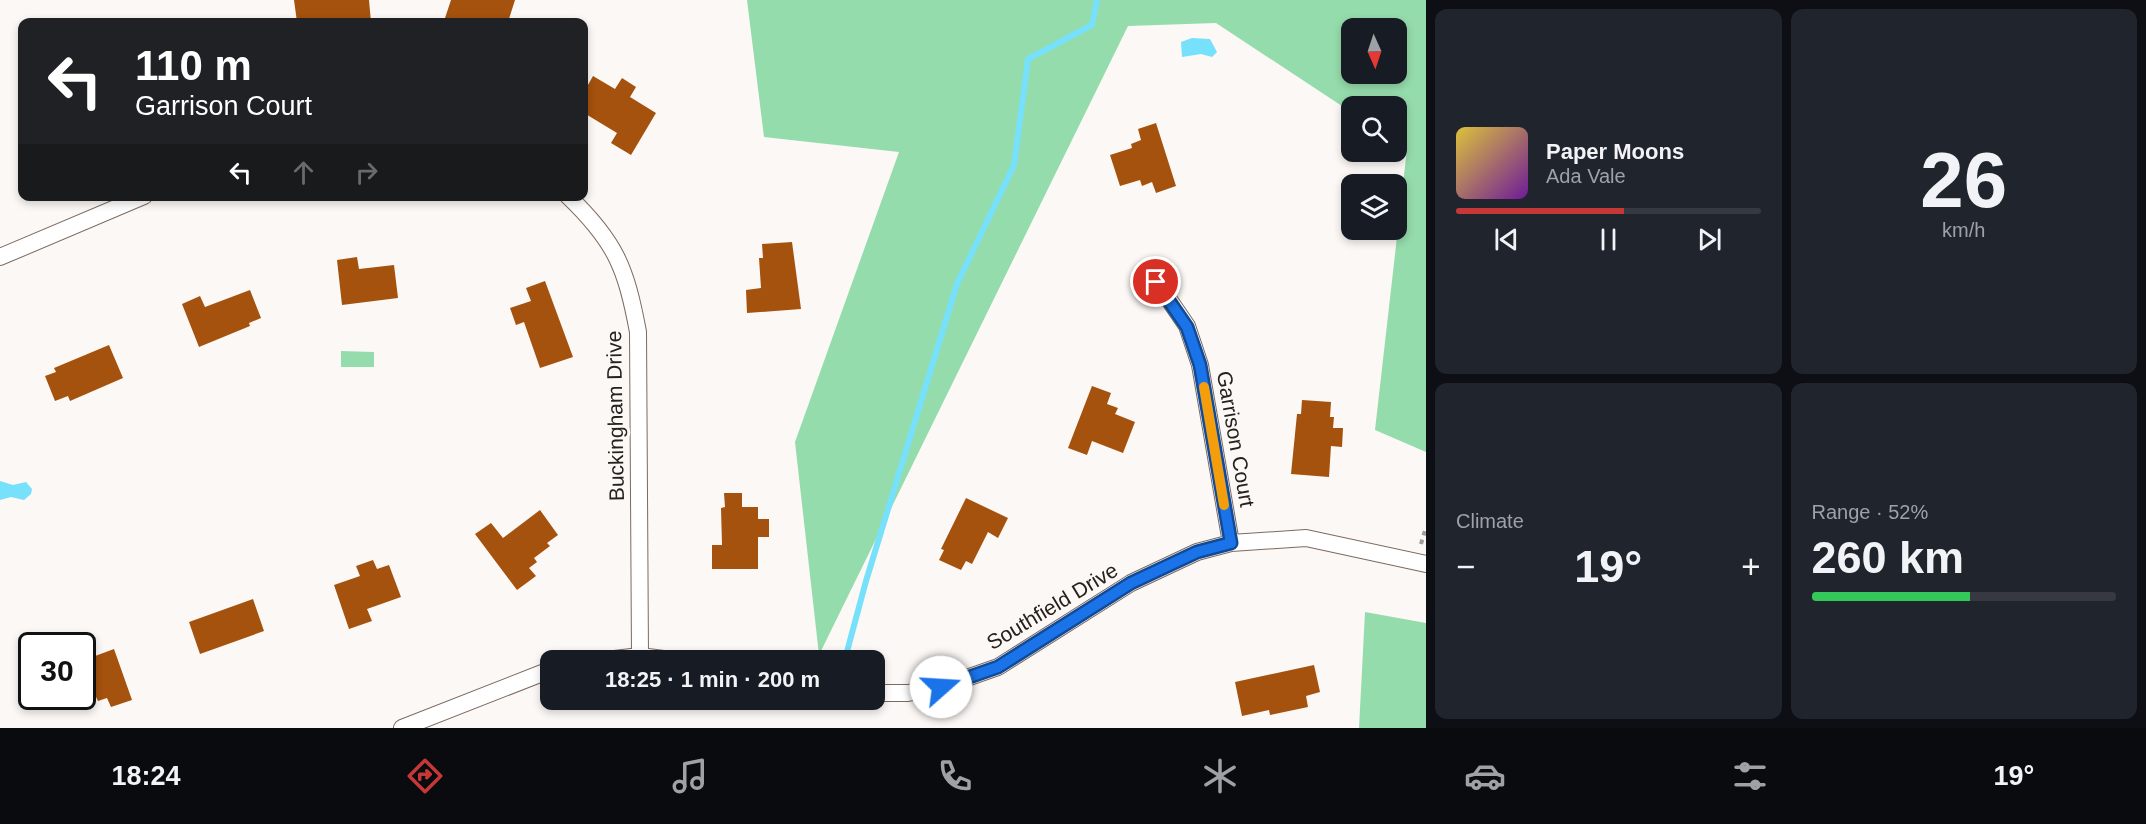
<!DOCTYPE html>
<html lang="en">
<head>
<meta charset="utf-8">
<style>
	:root { --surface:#171b24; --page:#20242c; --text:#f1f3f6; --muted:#9ea1a6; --line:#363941; --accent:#c63737 }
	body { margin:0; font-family:Arial,sans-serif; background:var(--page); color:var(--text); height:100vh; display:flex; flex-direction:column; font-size:22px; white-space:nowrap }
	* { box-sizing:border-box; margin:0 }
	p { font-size:20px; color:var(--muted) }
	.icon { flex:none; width:33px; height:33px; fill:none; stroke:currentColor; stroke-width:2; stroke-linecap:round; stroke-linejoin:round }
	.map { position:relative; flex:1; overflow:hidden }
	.sheet { display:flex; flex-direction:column; gap:9px; padding:9px; background:#0d0f14; width:720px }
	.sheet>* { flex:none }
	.guide { position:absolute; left:18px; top:18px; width:570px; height:183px; border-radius:12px; box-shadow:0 3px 9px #0003; background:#202124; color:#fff; overflow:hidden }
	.needle { width:39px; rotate:177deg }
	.fabs { position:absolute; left:1341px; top:18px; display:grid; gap:12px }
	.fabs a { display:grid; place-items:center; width:66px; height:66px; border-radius:12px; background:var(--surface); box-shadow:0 3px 9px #0003; font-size:30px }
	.speed { position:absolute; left:18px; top:632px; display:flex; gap:12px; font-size:30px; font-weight:700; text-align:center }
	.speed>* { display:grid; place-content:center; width:78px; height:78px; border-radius:50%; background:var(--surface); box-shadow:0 3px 9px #0003; line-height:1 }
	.speed .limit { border:3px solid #111; border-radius:9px; background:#fff; color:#111 }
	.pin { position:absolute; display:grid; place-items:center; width:51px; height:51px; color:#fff; margin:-26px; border:3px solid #fff; border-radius:50%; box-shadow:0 2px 6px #0007 }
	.me { position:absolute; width:66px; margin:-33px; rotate:71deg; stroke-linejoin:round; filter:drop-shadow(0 0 4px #0008) }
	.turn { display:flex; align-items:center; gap:21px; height:126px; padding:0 18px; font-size:27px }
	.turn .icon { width:78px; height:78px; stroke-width:2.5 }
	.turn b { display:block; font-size:42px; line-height:51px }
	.lanes { display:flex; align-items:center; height:57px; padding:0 18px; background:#0003; justify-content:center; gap:30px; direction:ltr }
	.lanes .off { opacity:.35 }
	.big { font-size:45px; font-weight:600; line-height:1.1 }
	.sheet .tile { flex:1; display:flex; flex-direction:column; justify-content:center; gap:9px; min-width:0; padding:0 21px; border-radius:12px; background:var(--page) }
	.sheet .dial { align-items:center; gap:0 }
	.dial b { font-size:78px; line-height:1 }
	.song { display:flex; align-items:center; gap:18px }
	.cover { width:72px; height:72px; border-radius:9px; background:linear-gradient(135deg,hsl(50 70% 55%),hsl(280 70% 35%)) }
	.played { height:6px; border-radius:3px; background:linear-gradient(90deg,var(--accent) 55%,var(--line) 55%) }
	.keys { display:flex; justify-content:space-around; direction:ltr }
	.heat { display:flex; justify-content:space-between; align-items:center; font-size:33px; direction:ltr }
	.charge { height:9px; border-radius:4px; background:linear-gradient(90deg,#34c759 52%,var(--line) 0) }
	.sheet .tiles { flex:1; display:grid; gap:9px; grid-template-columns:repeat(2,1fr) }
	.trip { position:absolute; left:540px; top:650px; width:345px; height:60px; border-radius:12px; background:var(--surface); box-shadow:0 3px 9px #0003; font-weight:600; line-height:60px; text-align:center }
	.dock { display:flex; height:96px; justify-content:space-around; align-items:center; background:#090b0e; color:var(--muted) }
	.dock .icon { width:42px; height:42px }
	.dock .selected { color:var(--accent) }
	.dock b { font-size:27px; color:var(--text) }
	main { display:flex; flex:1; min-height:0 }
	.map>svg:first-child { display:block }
	.green { fill:#95dcac; fill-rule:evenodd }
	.water { fill:#77e0fa }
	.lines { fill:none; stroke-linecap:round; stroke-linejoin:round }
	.stream { stroke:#77e0fa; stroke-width:6 }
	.building { fill:#a4520d }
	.street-casing { stroke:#7d6a5f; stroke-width:18 }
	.path { stroke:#a29c99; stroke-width:4; stroke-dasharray:4.5 4.5; stroke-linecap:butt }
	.street { stroke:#fff; stroke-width:16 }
	.route-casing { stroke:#114b97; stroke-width:15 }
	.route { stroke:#1a73e8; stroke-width:10 }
	.slow { stroke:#f59e0b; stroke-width:10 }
	.labels { text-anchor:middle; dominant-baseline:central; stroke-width:6; stroke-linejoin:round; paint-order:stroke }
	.street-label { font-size:21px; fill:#27201b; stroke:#fcf8f5 }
</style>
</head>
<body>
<main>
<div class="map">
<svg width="1426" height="728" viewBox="0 0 1426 728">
	<rect width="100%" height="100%" fill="#fcf8f5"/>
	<path class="green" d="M 747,0 L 1426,0 L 1426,452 L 1375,430 L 1407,149 L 1397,141 L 1396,106 L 1352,106 L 1351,112 L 1216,23 L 1128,26 L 819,655 L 795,442 L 899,152 L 764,137 ZM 1352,28 L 1396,28 L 1396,74 L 1352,74 Z
		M 341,351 L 374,352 L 374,367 L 341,367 Z
		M 1365,612 L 1426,623 L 1426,728 L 1359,728 Z"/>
	<path class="water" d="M 1192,38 L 1210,39 L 1217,52 L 1212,57 L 1201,54 L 1182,57 L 1181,42 Z
		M 0,481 L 13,485 L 26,482 L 32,489 L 31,494 L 24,500 L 11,497 L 0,500 Z"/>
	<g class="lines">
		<path class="stream" d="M 845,659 L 866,581 L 957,284 L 1014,165 L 1028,59 L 1092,25 L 1097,0"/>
	</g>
	<path class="building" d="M 294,0 L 369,0 L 371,22 L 297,22 Z
		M 451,0 L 515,0 L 508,22 L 480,22 L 463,18 L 461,22 L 445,18 Z
		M 593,76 L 615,89 L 622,78 L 636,87 L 630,97 L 656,113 L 631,155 L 611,143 L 617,133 L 584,113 L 584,92 Z
		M 1156,123 L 1176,186 L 1156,193 L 1152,182 L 1142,186 L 1140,180 L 1120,186 L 1110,155 L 1132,148 L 1131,144 L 1141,140 L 1138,129 Z
		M 792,242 L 801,309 L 747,313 L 746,290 L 761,288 L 759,258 L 763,258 L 762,244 Z
		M 357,257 L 359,269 L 394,265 L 398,298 L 342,305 L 337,260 Z
		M 545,281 L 573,357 L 540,368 L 524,322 L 516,325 L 510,308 L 531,301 L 526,288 Z
		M 250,290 L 261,318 L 249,323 L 250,326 L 199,347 L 182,304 L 200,296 L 205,307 Z
		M 109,345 L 123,378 L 70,401 L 68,396 L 55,401 L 45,376 L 56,372 L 54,368 Z
		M 1092,386 L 1111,393 L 1107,404 L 1118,408 L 1115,414 L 1135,422 L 1123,453 L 1092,441 L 1087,455 L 1068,448 Z
		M 1302,400 L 1331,402 L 1330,417 L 1334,417 L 1333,428 L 1343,428 L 1342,447 L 1331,446 L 1329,477 L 1291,474 L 1297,414 L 1301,414 Z
		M 724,493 L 742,493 L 742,507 L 758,507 L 758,519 L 769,519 L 769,537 L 758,537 L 758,569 L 712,569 L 712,545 L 722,545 L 721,508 L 725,507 Z
		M 966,498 L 1008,518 L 998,538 L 988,532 L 972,564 L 966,561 L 961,570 L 939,560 L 944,550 L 941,549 Z
		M 540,510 L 558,535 L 547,543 L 550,546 L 534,558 L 537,562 L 529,568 L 536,576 L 517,590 L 475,534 L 491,523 L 503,538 Z
		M 373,560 L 377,569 L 389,565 L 401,597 L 367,609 L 372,621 L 349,629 L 334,585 L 360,576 L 356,566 Z
		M 253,599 L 264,631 L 200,654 L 189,622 Z
		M 114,649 L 132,700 L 111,707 L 107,698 L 98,701 L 96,697 L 82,701 L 82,663 L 87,661 L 87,659 Z
		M 1314,665 L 1320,692 L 1306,696 L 1308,707 L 1270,715 L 1269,710 L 1242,716 L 1235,682 Z"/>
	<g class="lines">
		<defs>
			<path id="street" d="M 568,196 C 616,242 626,268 638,332 L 640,656
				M 0,257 L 144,196
				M 1157,282 L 1187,326 L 1200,365 L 1231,543
				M 606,660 L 640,656 L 671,660
				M 874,693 L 908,693 L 941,687 L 998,667 L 1131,583 L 1197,552 L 1231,543 L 1306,538 L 1426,564
				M 402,728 L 550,670"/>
		</defs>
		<use href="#street" class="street-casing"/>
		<path class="path" d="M 1421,544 L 1426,527"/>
		<use href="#street" class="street"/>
	</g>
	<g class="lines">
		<defs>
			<path id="route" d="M 941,687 L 998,667 L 1131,583 L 1197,552 L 1231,543 L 1200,365 L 1187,327 L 1156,282"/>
		</defs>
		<use href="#route" class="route-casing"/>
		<use href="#route" class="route"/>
		<path class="slow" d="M 1204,387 L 1224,505"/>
	</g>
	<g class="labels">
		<g class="street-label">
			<text transform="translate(615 416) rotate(-91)">Buckingham Drive</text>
			<text transform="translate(1236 439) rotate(80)">Garrison Court</text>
			<text transform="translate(1052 606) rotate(-31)">Southfield Drive</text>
		</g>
	</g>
</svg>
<div class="fabs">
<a><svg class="needle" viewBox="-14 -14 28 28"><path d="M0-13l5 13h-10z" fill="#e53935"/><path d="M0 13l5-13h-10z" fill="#9ea1a6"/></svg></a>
<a><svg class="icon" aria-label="search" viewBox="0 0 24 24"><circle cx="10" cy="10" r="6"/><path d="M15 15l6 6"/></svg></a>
<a><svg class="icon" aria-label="layers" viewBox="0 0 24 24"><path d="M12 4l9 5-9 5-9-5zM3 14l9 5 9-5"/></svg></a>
</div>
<div class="speed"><div class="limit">30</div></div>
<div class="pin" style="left:1156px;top:282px;background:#d93025"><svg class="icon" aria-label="arrive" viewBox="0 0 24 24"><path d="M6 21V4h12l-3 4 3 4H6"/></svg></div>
<svg class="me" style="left:941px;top:687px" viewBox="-20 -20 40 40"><circle r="19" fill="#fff"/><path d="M0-13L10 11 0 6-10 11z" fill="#1a73e8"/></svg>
<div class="trip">18:25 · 1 min · 200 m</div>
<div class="guide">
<div class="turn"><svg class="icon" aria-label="left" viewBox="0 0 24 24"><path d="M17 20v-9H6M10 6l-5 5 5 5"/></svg><div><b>110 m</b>Garrison Court</div></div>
<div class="lanes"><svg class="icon" aria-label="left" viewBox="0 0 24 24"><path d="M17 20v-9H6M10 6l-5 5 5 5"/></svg><svg class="icon off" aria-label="ahead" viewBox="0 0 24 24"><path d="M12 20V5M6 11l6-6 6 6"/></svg><svg class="icon off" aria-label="right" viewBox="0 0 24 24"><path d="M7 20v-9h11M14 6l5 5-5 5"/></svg></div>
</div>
</div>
<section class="sheet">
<div class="tiles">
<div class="tile">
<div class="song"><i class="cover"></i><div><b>Paper Moons</b><p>Ada Vale</p></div></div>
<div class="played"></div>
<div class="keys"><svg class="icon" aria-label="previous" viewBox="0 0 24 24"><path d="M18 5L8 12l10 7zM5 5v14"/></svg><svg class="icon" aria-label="pause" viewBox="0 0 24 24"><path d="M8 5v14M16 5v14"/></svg><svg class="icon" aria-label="next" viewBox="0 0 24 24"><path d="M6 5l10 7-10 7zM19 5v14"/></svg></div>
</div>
<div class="tile dial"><b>26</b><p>km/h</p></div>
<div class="tile"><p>Climate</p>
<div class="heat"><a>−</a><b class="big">19°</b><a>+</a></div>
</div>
<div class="tile"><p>Range · 52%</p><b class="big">260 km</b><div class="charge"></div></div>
</div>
</section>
</main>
<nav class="dock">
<b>18:24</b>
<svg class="icon selected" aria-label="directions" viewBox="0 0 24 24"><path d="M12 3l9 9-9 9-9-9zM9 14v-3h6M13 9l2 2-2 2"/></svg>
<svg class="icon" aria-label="music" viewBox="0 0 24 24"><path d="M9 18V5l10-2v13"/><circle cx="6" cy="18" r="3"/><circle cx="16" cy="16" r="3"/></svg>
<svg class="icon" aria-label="phone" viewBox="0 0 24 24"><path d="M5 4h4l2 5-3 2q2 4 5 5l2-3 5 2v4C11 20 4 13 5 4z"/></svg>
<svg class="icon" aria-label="climate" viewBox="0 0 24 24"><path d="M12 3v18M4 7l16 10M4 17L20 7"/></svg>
<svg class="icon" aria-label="car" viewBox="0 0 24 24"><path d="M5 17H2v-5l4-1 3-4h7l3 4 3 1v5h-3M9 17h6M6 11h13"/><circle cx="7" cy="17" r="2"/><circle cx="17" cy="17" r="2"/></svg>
<svg class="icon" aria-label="filters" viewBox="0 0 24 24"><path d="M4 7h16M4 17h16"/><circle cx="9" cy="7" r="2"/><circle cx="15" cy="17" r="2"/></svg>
<b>19°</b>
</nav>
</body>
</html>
